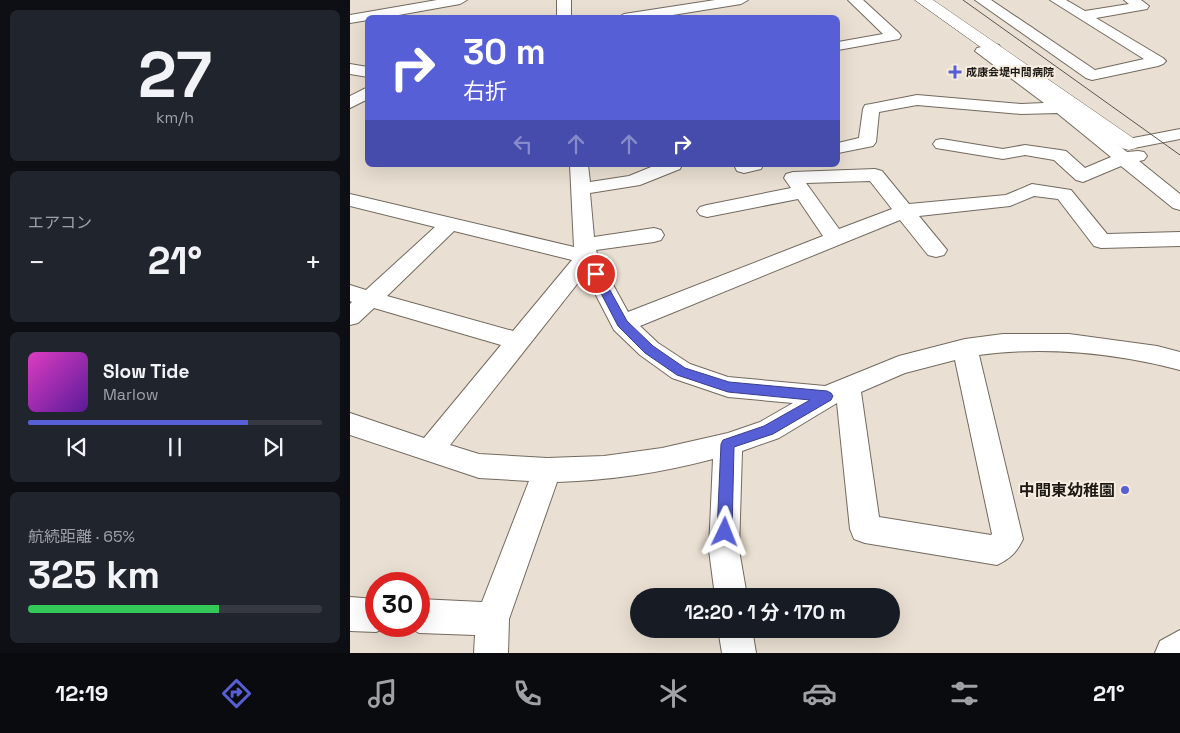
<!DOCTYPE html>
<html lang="ja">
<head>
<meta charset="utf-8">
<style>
	:root { --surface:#171b24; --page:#20242c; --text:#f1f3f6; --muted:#9ea1a6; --line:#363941; --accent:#575fd6 }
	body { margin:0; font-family:"Space Grotesk","Noto Sans JP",sans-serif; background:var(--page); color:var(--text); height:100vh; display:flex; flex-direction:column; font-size:19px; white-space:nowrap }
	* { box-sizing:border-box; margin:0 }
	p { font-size:16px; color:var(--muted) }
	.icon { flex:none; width:28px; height:28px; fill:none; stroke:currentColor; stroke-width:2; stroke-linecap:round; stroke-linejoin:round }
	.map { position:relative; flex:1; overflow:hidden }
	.drawer { display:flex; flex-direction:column; gap:10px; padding:10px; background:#0d0f14; width:350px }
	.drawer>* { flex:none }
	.guide { position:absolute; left:15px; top:15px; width:475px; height:152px; border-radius:8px; box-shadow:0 5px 20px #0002; background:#575fd6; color:#fff; overflow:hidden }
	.speed { position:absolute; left:15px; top:572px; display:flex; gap:10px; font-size:25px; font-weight:700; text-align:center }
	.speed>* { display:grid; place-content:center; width:65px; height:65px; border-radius:50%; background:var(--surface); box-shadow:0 5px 20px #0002; line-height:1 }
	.speed .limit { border:8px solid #d22; background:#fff; color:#111 }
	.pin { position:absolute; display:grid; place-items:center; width:42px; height:42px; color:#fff; margin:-21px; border:2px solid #fff; border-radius:50%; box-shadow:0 1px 5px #0007 }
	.me { position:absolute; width:55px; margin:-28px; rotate:2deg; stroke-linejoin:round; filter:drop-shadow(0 0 4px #0008) }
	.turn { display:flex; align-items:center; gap:18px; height:105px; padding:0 15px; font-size:22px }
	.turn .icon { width:65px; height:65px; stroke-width:2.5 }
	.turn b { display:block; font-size:35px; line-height:42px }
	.lanes { display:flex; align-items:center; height:48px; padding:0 15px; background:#0003; justify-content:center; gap:25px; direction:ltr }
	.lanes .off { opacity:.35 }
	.big { font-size:38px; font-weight:700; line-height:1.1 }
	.drawer .tile { flex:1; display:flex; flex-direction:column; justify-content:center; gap:8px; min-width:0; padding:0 18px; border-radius:8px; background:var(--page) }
	.drawer .dial { align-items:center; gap:0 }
	.dial b { font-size:65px; line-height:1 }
	.song { display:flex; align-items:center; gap:15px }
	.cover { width:60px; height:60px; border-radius:8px; background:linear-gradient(135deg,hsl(310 70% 55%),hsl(270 70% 35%)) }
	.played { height:5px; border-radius:2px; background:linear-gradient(90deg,var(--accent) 75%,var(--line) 75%) }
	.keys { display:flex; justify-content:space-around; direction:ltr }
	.heat { display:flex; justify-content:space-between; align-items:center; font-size:28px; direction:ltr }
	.charge { height:8px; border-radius:4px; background:linear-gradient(90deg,#34c759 65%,var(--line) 0) }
	.trip { position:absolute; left:280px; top:588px; width:270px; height:50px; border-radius:25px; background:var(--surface); box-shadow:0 5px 20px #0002; font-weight:700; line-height:50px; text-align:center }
	.menu { display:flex; height:80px; justify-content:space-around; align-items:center; background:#090b0e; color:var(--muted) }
	.menu .icon { width:35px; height:35px }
	.menu .active { color:var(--accent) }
	.menu b { font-size:22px; color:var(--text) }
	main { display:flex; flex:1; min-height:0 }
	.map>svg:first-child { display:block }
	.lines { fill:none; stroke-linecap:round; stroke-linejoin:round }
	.minor-casing { stroke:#736a5f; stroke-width:2 }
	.tertiary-casing { stroke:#736a5f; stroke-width:1 }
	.minor { fill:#fff; fill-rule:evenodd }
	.tertiary { fill:#fff; fill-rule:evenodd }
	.tram { stroke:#5a554e; stroke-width:1 }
	.route { fill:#575fd6; stroke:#393e8b }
	.poi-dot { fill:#575fd6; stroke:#f6ece0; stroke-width:2 }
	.labels { text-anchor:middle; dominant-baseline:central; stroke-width:4; stroke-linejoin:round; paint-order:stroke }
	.far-poi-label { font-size:11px; font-weight:bold; fill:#1d1a15; stroke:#f6ece0; text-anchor:start }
	.near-poi-label { font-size:16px; font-weight:bold; fill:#1d1a15; stroke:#f6ece0; text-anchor:end }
</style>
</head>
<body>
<main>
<section class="drawer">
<div class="tile dial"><b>27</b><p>km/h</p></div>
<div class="tile"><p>エアコン</p>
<div class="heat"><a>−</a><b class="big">21°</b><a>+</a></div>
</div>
<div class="tile">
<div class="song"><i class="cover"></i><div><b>Slow Tide</b><p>Marlow</p></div></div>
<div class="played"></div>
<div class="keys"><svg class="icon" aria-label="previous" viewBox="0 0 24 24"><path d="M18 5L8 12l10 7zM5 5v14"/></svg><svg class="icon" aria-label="pause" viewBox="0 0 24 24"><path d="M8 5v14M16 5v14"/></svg><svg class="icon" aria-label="next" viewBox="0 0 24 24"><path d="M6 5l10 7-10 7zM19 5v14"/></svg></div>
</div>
<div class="tile"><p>航続距離 · 65%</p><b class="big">325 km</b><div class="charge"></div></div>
</section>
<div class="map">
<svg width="830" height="653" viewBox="0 0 830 653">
	<rect width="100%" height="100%" fill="#e9dfd2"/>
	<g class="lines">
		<defs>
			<path id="minor" d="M 87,0 L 117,0 L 110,4 L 32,18 L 18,18 L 18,20 L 0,23 L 0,15 Z
				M 207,0 L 221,0 L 221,18 L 207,18 Z
				M 365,0 L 398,0 L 391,4 L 304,18 L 267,18 L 274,14 Z
				M 498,0 L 513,0 L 549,33 L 551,36 L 549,39 L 488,50 L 488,42 L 533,34 Z
				M 625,0 L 641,0 L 745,70 L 794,59 L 700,0 L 716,0 L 735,11 L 779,4 L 774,0 L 791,0 L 799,6 L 797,9 L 746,18 L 813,58 L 816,61 L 813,64 L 808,66 L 742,80 L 736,78 Z
				M 644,44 L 649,45 L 651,48 L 649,51 L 644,53 L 717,104 L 777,152 L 788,151 L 794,152 L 797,156 L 794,160 L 789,161 L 830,194 L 830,210 L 823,208 L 771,166 L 733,182 L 726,180 L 704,160 L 675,155 L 653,159 L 592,149 L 586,148 L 583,144 L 586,140 L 592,139 L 653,149 L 675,145 L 710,150 L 716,151 L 735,168 L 761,157 L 707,113 L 671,114 L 567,105 L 529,112 L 526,142 L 523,146 L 488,153 L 488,143 L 509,138 L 513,109 L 515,105 L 521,104 L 567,95 L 671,104 L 694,103 L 625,51 L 627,48 Z
				M 0,64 L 18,67 L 18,77 L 0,74 Z
				M 18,87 L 18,99 L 0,108 L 0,96 Z
				M 830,129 L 830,139 L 779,149 L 773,148 L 770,144 L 773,140 Z
				M 220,165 L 238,165 L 240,182 L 279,176 L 306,165 L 332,165 L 330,169 L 290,185 L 240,193 L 244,237 L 304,228 L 311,230 L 314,235 L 311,240 L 304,242 L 246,250 L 248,257 L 278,312 L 473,236 L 448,199 L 357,217 L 350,215 L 347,211 L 350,207 L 357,205 L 441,188 L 434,178 L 436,174 L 443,172 L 525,169 L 532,171 L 559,204 L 656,195 L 682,184 L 721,190 L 757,234 L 830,232 L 830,246 L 751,248 L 744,246 L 708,199 L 684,196 L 660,206 L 569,216 L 597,250 L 594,255 L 586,257 L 578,255 L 550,220 L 290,326 L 308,343 L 340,364 L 378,377 L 475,386 L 549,356 L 615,339 L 653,334 L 719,334 L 807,346 L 830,352 L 830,370 C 766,353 695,346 629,355 L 673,539 C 667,552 660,559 647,565 L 515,543 L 504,539 L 500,529 L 487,403 L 429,438 L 392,451 L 389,550 L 397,596 L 365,596 L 359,550 L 363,459 C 309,473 263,480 207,482 L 159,619 L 158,653 L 124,653 L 125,635 L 69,633 L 57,626 L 69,626 L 69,599 L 132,602 L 179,481 L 129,478 L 0,435 L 0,413 L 74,438 L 151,345 L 24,308 L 8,323 L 0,325 L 0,304 L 2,302 L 0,301 L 0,285 L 16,290 L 85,227 L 0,206 L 0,194 L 224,247 ZM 520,181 L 542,209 L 489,229 L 456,183 ZM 104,231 L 222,260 L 163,331 L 37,296 ZM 235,274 L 264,330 L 290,355 L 322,378 L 378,397 L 443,403 L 410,422 L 378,433 L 312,448 L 254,456 L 197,458 L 129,454 L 100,445 ZM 605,360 L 642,534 L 641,535 L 529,517 L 511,392 L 555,373 Z
				M 386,165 L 413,165 L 411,169 L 394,173 L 387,171 L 385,167 Z
				M 0,597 L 26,599 L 26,626 L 38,627 L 26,632 L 0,631 Z
				M 368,629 L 402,629 L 406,653 L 372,653 Z
				M 830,630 L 830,653 L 805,653 L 810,641 Z"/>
			<path id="tertiary" d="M 565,0 L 583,0 L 786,140 L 789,144 L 786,148 L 779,150 L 772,148 Z"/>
		</defs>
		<use href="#minor" class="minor-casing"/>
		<use href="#tertiary" class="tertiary-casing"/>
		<use href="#minor" class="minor"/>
		<use href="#tertiary" class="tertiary"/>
		<path class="tram" d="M 613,0 L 830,155"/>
	</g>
	<path class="route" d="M 246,270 L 251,274 L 277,321 L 303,346 L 335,368 L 379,382 L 477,391 L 481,393 L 483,396 L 481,400 L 423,434 L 384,447 L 382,532 L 380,537 L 375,539 L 369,537 L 367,532 L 371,444 L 373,440 L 414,426 L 460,400 L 378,392 L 327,375 L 295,353 L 268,326 L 241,274 Z"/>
	<g class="poi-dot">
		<path d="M602.5 64.5h5v5h5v5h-5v5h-5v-5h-5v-5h5z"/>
		<circle cx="775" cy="490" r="5"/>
	</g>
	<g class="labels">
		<g class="far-poi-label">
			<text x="616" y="72">成康会堤中間病院</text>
		</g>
		<g class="near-poi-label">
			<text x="765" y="490">中間東幼稚園</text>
		</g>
	</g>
</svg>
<div class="speed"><div class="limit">30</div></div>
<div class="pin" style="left:246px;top:274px;background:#d93025"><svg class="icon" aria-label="arrive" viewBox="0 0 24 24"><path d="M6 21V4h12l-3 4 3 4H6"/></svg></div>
<svg class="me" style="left:375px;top:532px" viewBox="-20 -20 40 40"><path d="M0-17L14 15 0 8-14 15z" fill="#575fd6" stroke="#fff" stroke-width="4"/></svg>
<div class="trip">12:20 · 1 分 · 170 m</div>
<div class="guide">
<div class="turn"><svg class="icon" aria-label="right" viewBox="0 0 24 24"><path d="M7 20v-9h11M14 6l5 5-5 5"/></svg><div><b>30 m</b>右折</div></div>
<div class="lanes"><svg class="icon off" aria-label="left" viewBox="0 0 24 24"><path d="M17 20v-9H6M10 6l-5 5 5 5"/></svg><svg class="icon off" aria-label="ahead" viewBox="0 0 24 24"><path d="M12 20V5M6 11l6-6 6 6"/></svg><svg class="icon off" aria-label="ahead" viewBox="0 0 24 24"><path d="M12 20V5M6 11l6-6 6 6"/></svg><svg class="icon" aria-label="right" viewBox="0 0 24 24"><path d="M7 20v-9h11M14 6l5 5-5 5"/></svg></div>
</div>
</div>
</main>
<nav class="menu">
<b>12:19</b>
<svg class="icon active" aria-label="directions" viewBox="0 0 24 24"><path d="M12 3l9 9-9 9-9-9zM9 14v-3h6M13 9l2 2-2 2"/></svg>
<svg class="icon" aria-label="music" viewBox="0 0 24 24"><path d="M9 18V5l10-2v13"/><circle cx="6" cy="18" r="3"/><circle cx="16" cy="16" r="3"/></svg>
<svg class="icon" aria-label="phone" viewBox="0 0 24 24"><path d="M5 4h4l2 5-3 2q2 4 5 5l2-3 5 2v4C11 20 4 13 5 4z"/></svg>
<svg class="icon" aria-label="climate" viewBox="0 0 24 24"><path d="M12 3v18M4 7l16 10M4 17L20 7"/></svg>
<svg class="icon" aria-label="car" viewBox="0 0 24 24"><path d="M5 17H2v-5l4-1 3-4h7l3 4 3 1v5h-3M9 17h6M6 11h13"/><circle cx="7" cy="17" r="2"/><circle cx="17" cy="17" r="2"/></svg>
<svg class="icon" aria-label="filters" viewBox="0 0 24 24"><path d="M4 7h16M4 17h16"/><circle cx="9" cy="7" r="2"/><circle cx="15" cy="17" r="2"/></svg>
<b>21°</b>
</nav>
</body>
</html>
